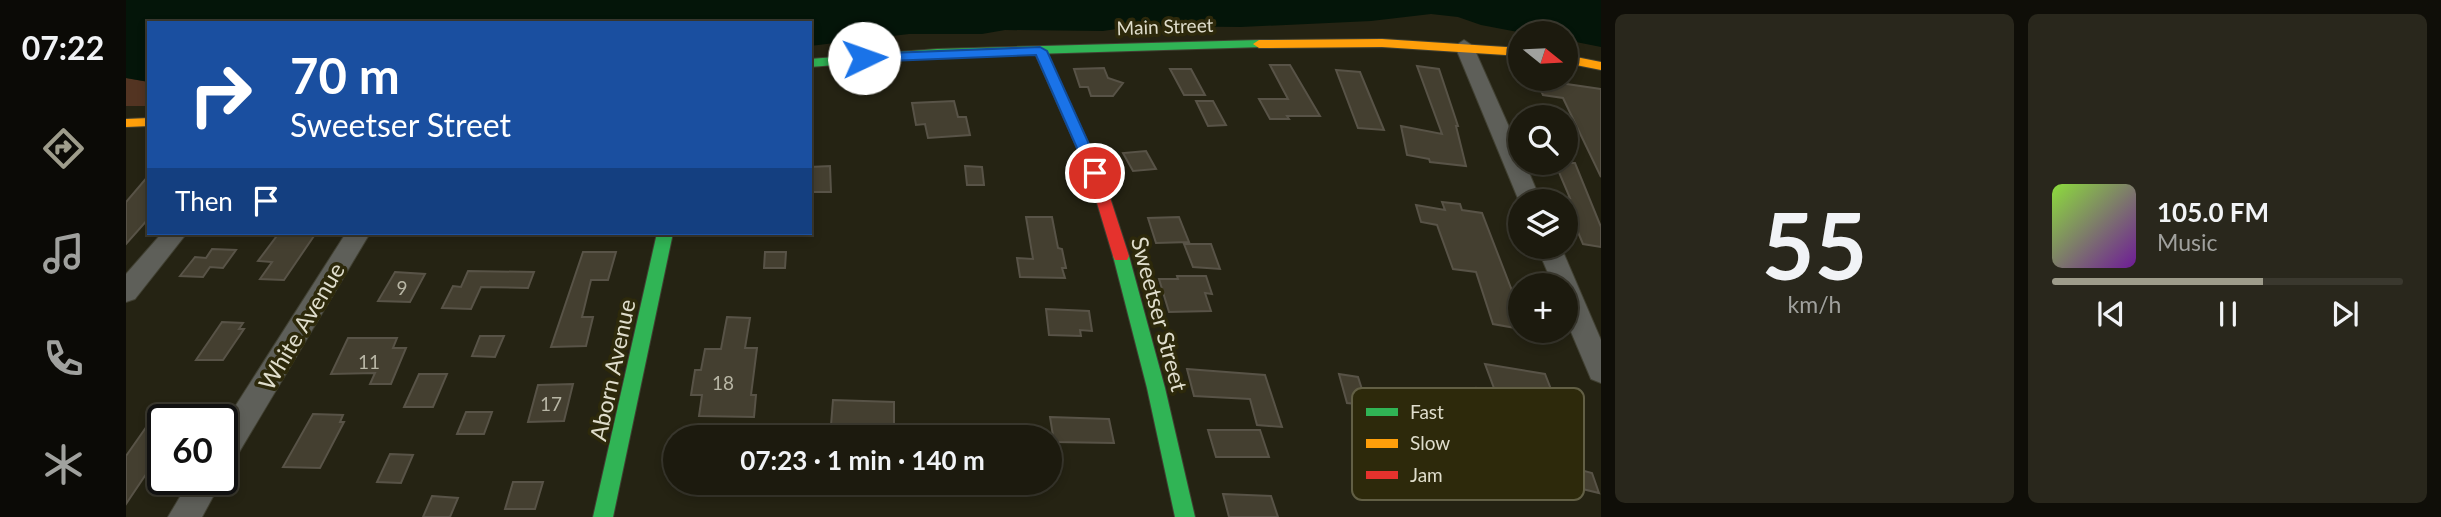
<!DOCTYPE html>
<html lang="en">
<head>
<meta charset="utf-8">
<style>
	:root { --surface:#1c1a0e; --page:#29271c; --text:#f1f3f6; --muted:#a0a19e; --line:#3a382e; --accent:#9e9c8b }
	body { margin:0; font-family:Lato,sans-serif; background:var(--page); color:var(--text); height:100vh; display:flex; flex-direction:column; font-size:26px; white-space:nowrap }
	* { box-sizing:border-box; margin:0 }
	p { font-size:23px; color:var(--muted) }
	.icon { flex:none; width:38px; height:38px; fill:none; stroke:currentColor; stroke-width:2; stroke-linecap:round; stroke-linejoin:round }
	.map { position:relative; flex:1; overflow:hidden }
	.sheet { display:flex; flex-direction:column; gap:14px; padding:14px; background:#0f0e08; width:840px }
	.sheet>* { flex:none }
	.guide { position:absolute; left:21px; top:21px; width:665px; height:214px; border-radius:0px; box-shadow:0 4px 10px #0003,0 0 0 2px var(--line); background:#1a4fa0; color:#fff; overflow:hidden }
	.needle { width:46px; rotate:108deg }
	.tools { position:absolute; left:1382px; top:21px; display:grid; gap:14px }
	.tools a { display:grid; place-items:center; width:70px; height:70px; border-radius:50%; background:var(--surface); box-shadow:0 4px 10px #0003,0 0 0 2px var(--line); font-size:35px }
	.speed { position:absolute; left:21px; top:404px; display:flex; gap:14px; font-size:35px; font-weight:700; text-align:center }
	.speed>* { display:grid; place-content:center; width:91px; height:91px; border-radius:50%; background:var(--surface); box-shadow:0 4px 10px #0003,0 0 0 2px var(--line); line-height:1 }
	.speed .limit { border:4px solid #111; border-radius:10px; background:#fff; color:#111 }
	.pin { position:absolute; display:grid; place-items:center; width:60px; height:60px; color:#fff; margin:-30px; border:4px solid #fff; border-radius:50%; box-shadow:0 2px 7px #0007 }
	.me { position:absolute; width:77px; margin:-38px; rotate:87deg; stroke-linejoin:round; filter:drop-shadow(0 0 5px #0008) }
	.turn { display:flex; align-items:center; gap:24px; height:147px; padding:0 28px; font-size:32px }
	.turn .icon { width:91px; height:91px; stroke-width:2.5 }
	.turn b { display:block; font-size:49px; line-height:60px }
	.then { display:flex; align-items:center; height:66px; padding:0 28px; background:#0003; gap:14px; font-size:26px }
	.sheet .card { flex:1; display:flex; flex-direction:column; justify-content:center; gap:10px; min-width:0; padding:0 24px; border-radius:10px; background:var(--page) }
	.sheet .dial { align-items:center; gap:0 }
	.dial b { font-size:91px; line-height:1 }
	.song { display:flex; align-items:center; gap:21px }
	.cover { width:84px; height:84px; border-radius:10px; background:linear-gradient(135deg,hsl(90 70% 55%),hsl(280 70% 35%)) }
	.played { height:7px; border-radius:4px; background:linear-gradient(90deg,var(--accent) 60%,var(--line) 60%) }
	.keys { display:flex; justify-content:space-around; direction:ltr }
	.sheet .tiles { flex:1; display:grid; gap:14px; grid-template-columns:repeat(2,1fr) }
	.trip { position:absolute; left:537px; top:425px; width:399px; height:70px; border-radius:35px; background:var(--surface); box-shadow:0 4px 10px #0003,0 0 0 2px var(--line); font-weight:700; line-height:70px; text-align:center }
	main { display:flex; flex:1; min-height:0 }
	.tabs { display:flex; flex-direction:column; width:126px; justify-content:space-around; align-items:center; background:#0b0a06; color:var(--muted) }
	.tabs .icon { width:49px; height:49px }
	.tabs .on { color:var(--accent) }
	.tabs b { font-size:32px; color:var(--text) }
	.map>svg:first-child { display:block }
	.green { fill:#533422 }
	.water { fill:#041509 }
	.building { fill:#443f30; stroke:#585347; stroke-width:2 }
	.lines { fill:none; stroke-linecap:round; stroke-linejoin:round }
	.street-casing { stroke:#414032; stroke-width:2 }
	.fast-casing { stroke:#414032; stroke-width:2 }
	.slow-casing { stroke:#414032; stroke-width:2 }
	.jam-casing { stroke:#414032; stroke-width:2 }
	.street { fill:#5e5f59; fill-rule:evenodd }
	.fast { fill:#30b455; fill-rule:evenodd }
	.slow { fill:#ff9f0a; fill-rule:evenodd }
	.jam { fill:#e5322d; fill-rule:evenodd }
	.route { fill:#1a73e8; stroke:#114b97; stroke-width:2 }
	.labels { text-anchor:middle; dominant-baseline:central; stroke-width:7; stroke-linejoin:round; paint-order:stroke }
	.far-street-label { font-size:19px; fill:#dfddcc; stroke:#2d290b }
	.number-label { font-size:19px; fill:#b8b6a5 }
	.street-label { font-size:23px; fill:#dfddcc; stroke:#2d290b }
	.key { fill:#2d290b; stroke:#625f45; stroke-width:2 }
	.key-label { font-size:19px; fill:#dfddcc }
</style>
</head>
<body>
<main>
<nav class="tabs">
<b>07:22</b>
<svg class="icon on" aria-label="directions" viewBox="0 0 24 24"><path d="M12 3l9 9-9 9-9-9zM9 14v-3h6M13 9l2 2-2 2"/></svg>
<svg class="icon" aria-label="music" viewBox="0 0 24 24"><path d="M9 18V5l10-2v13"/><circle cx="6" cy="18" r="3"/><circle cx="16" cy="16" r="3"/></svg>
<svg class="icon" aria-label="phone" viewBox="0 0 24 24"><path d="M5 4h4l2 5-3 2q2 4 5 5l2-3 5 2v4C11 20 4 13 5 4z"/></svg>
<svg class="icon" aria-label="climate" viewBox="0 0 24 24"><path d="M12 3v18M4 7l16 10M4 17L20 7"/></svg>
</nav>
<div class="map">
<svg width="1475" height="517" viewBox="0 0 1475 517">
	<rect width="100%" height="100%" fill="#252313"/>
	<path class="green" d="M 0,78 L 23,82 L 23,106 L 0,106 Z"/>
	<path class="water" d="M 0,0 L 1475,0 L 1475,47 L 1440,40 L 1440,33 L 1397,33 L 1355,25 L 1332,17 L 1305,14 L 1245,21 L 1115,27 L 1011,26 L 977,31 L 879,30 L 856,34 L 783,34 L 684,46 L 684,23 L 23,23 L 23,82 L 0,78 Z"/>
	<path class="building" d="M 1144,65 L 1164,65 L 1194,116 L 1161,116 L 1163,119 L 1144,119 L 1133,99 L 1162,99 Z
		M 1291,66 L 1313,69 L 1332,126 L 1330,126 L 1340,166 L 1304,162 L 1303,159 L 1281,155 L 1275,126 L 1316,134 Z
		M 978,68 L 982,78 L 997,83 L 987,96 L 965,96 L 962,87 L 954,87 L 948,69 Z
		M 1044,69 L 1065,69 L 1079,95 L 1058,95 Z
		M 1210,70 L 1234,72 L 1258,130 L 1232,128 Z
		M 1410,79 L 1432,79 L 1434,83 L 1475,89 L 1475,177 L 1437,98 L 1417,95 Z
		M 828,101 L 832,117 L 840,117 L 844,135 L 802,138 L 799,124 L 790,125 L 786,103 Z
		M 1070,101 L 1087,101 L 1100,125 L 1082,126 Z
		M 1020,151 L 1030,169 L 1007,171 L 997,153 Z
		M 1429,163 L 1449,163 L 1475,227 L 1475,247 L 1457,244 L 1437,197 L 1444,198 Z
		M 704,166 L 705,192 L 684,192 L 684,167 Z
		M 839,166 L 856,167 L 858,185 L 841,185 Z
		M 23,175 L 23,218 L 0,244 L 0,202 Z
		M 1316,202 L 1334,204 L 1336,210 L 1356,213 L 1395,314 L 1395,329 L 1367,324 L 1350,272 L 1327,269 L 1311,225 L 1295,222 L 1290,205 L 1319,210 Z
		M 900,217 L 926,217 L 932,248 L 936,249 L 940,268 L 936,268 L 939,278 L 894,277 L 891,258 L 907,259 Z
		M 1053,217 L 1063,242 L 1030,243 L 1022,218 Z
		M 153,233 L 190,233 L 158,280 L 134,279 L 146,262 L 132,261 Z
		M 1058,244 L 1085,244 L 1094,269 L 1067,267 Z
		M 86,249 L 110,250 L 97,268 L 84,267 L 77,277 L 54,276 L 69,257 L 80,258 Z
		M 457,252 L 490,252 L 482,280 L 465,280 L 456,317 L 467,317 L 460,346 L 425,347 Z
		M 639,252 L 660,252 L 659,268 L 638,268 Z
		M 342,271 L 408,272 L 402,288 L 355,287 L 345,309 L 316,308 L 327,286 L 335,287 Z
		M 269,272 L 299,274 L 284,302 L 252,301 Z
		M 1051,276 L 1080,276 L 1086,294 L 1079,293 L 1085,311 L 1043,312 L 1033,279 L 1052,279 Z
		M 920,309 L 963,311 L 966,331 L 954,330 L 955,336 L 923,335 Z
		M 601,317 L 624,318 L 619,348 L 631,348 L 625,395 L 630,395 L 628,417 L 573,416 L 576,395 L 565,395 L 569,370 L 575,370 L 579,349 L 595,349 Z
		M 96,322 L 117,323 L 113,329 L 118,329 L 97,360 L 70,360 Z
		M 354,336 L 378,336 L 369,357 L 346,356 Z
		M 222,338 L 271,338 L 267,348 L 280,348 L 265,384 L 244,384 L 249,373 L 205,374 Z
		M 1359,364 L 1419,374 L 1437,420 L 1432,419 L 1447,468 L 1466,473 L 1473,493 L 1423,481 L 1425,487 L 1398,480 L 1392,458 L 1414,463 L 1400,413 L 1357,406 L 1351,388 L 1369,391 Z
		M 1061,369 L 1139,375 L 1156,427 L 1131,425 L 1124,399 L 1068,396 Z
		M 293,374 L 321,374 L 307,407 L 278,407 Z
		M 1213,374 L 1232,377 L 1241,405 L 1221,403 Z
		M 447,384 L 438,421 L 402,422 L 412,385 Z
		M 707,400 L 768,402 L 768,438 L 704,438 Z
		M 340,412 L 366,412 L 358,434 L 331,434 Z
		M 187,414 L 217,415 L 214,422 L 218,422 L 194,468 L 157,467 Z
		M 924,417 L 983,419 L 988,443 L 928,442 Z
		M 21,426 L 37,427 L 37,449 L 0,504 L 0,456 Z
		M 1082,430 L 1134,430 L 1143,457 L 1090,457 Z
		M 264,454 L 287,455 L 275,483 L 251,482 Z
		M 387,482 L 417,482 L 409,509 L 379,509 Z
		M 1097,494 L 1145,496 L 1152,517 L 1103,517 Z
		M 306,496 L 332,498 L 324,517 L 297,517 Z"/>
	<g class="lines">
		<defs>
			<path id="street" d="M 1338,40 L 1347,46 L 1395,154 L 1395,163 L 1399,163 L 1415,201 L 1395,201 L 1395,205 L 1393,201 L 1329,46 Z
				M 36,233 L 61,233 L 9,299 L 0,302 L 0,274 Z
				M 220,233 L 244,233 L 106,464 L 96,467 L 96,427 Z
				M 1411,247 L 1435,247 L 1475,340 L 1475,383 L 1465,379 L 1440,320 L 1440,285 L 1427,285 Z
				M 64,480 L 96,480 L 76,517 L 42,517 Z"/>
			<path id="fast" d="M 1133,40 L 1137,41 L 1137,47 L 811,57 L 684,67 L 684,59 L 811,49 Z
				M 531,233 L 547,233 L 487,517 L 467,517 Z
				M 995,250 L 1003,256 L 1039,388 L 1069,517 L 1049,517 L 1021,388 L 987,256 Z"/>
			<path id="slow" d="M 1256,39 L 1395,48 L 1395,56 L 1256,47 L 1133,48 L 1127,44 L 1133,40 Z
				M 1440,55 L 1475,62 L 1475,70 L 1440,63 Z
				M 23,118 L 23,126 L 0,127 L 0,119 Z"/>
			<path id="jam" d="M 914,47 L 920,51 L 976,173 L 1003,256 L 1001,260 L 989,260 L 987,256 L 962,173 L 908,51 Z"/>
		</defs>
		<use href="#street" class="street-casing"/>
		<use href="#fast" class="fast-casing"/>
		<use href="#slow" class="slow-casing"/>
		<use href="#jam" class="jam-casing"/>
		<use href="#street" class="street"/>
		<use href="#fast" class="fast"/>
		<use href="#slow" class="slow"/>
		<use href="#jam" class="jam"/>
	</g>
	<path class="route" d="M 914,47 L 921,51 L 976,173 L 974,177 L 964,177 L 962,173 L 910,55 L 738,62 L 731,58 L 738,54 Z"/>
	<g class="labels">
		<g class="far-street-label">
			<text transform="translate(1039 26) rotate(-2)">Main Street</text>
		</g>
		<g class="number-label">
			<text x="276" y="287">9</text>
			<text x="243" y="361">11</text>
			<text x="597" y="382">18</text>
			<text x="425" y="403">17</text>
		</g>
		<g class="street-label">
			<text transform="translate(1034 314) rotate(75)">Sweetser Street</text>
			<text transform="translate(175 326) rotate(-59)">White Avenue</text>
			<text transform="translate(486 370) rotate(-78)">Aborn Avenue</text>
		</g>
	</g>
	<rect x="1226" y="388" width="232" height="112" rx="10" class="key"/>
	<rect x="1240" y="408" width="32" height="8" fill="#30b455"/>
	<rect x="1240" y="439" width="32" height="9" fill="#ff9f0a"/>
	<rect x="1240" y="471" width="32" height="8" fill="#e5322d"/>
	<g class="key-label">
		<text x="1284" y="419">Fast</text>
		<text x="1284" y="450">Slow</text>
		<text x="1284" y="482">Jam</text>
	</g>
</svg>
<div class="tools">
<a><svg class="needle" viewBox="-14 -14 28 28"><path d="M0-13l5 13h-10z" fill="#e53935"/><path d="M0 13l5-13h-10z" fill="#a0a19e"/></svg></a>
<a><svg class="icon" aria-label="search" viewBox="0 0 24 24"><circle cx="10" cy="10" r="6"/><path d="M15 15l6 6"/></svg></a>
<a><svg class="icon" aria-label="layers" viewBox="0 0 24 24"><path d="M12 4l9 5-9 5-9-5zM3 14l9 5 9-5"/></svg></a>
<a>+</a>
</div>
<div class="speed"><div class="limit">60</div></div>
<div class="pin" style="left:969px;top:173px;background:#d93025"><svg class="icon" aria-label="arrive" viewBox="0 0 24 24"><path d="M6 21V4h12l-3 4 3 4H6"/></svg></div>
<svg class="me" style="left:738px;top:58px" viewBox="-20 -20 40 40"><circle r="19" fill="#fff"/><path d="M0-13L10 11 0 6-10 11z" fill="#1a73e8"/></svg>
<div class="trip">07:23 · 1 min · 140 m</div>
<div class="guide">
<div class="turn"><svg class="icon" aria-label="right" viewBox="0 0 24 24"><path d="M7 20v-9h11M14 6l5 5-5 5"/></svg><div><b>70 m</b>Sweetser Street</div></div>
<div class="then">Then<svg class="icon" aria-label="arrive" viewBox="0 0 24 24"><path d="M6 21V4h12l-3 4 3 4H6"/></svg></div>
</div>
</div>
<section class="sheet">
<div class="tiles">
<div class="card dial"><b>55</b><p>km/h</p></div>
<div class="card">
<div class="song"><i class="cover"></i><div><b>105.0 FM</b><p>Music</p></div></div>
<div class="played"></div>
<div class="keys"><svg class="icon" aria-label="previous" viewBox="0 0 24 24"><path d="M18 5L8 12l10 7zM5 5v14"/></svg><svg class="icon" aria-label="pause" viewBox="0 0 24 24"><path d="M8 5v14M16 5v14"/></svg><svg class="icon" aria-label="next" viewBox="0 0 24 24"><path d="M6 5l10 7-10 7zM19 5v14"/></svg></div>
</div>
</div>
</section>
</main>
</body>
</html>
